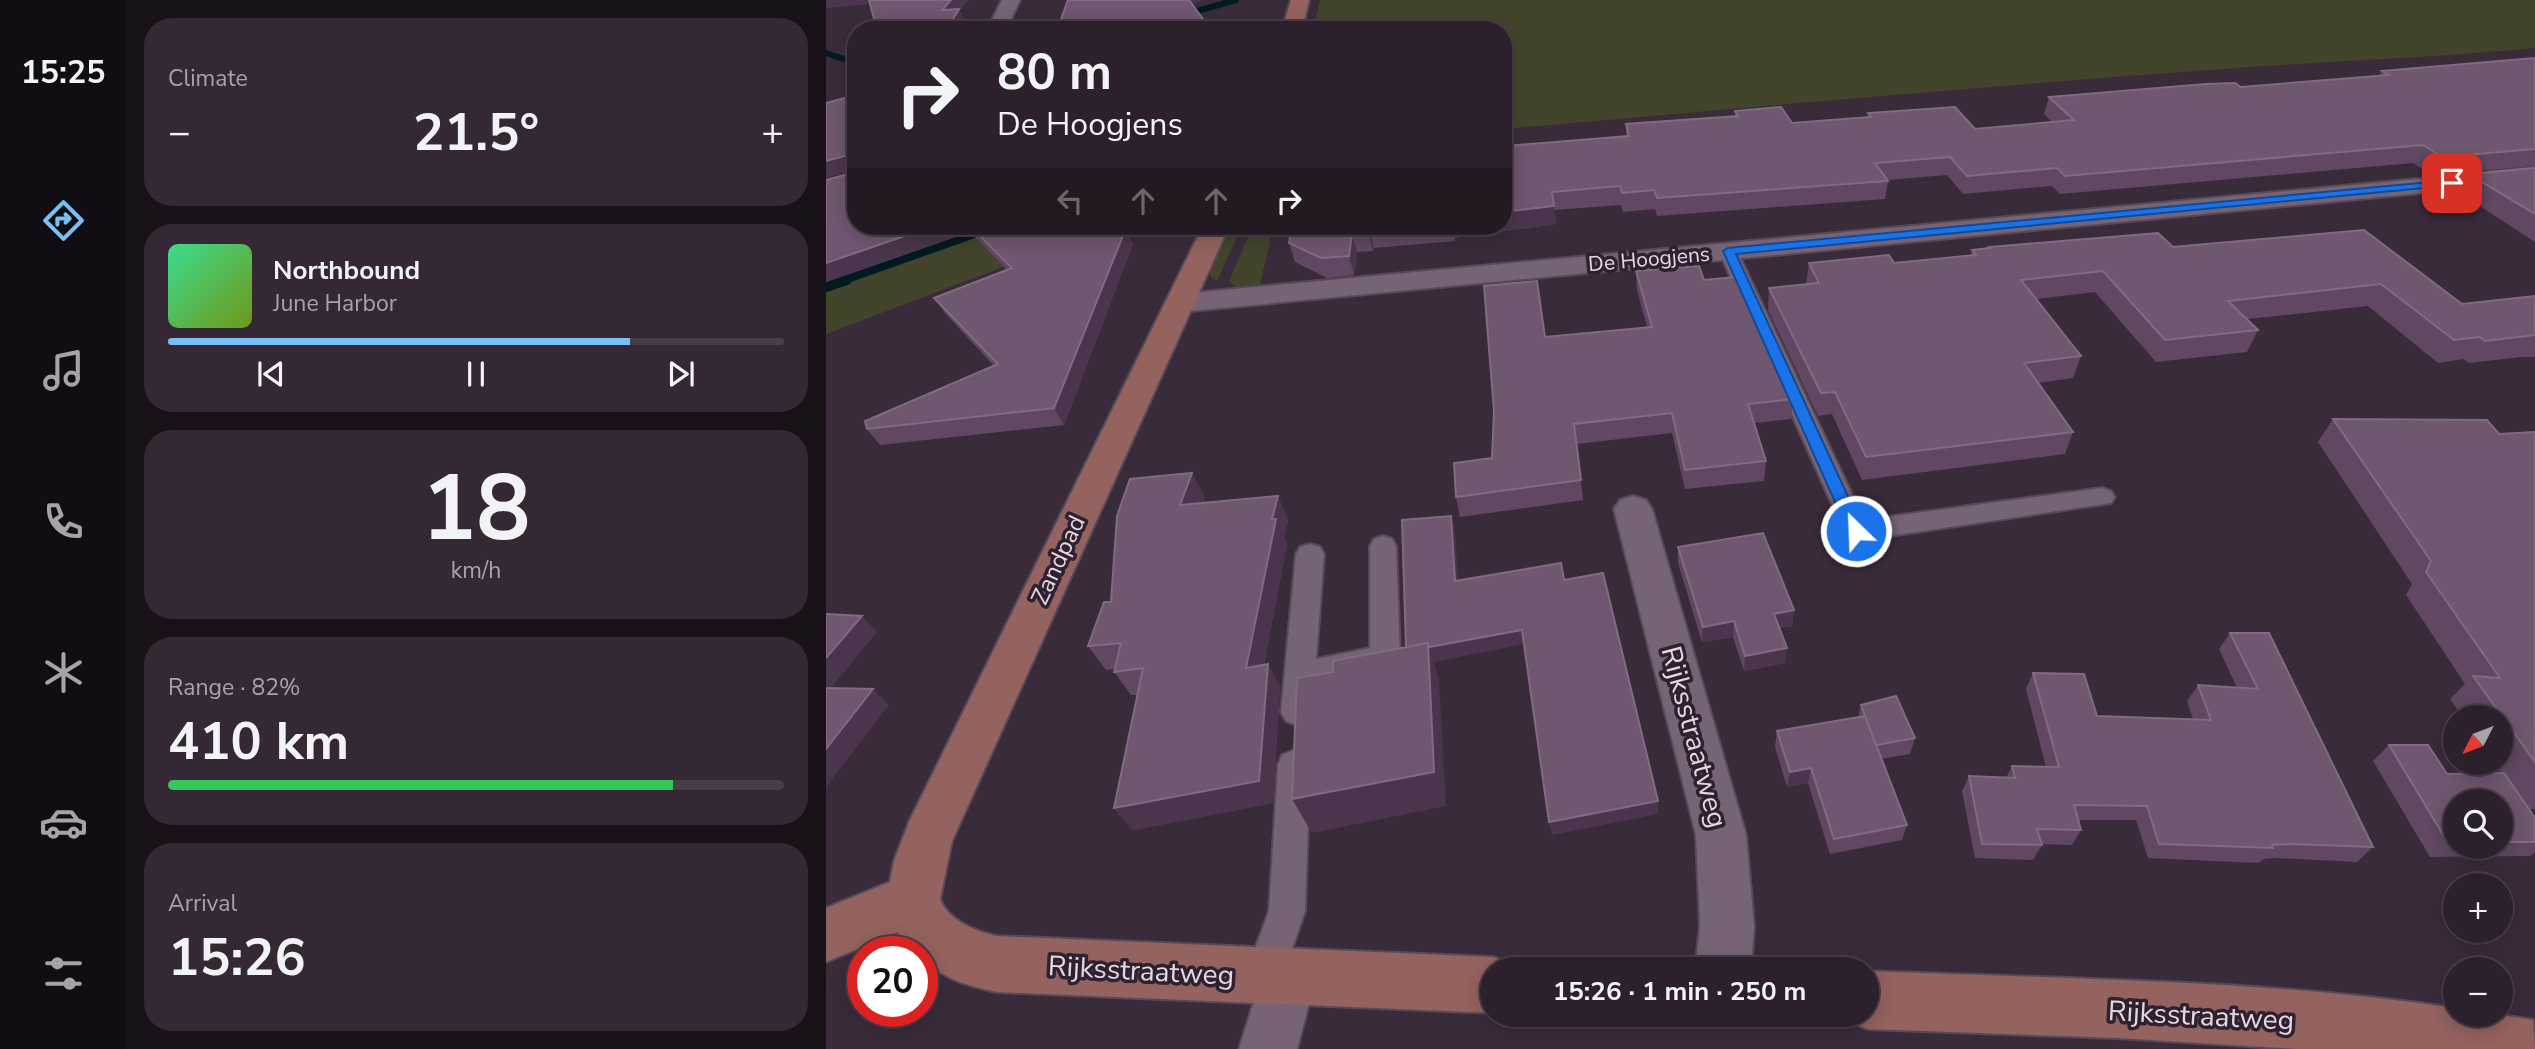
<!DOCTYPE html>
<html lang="en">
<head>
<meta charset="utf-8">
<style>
	:root { --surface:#2c202c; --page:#342834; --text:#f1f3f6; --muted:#a6a3a9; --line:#483e48; --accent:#76c0f7 }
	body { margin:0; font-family:"Nunito Sans",sans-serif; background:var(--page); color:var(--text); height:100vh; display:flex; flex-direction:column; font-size:26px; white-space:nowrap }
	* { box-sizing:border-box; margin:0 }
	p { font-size:23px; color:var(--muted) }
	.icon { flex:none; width:38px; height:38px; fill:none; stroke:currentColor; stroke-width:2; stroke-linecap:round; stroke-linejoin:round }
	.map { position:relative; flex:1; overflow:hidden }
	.panel { display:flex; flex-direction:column; gap:18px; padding:18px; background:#181218; width:700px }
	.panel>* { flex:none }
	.guide { position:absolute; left:21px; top:21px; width:665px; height:214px; border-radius:28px; box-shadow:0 4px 18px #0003,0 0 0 2px var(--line); background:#2c202c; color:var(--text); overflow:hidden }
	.needle { width:46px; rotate:228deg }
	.tools { position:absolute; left:1617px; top:705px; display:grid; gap:14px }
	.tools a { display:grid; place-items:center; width:70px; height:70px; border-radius:50%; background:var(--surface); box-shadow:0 4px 18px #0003,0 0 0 2px var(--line); font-size:35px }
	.speed { position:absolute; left:21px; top:936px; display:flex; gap:14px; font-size:35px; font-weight:700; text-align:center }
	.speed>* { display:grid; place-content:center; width:91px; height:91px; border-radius:50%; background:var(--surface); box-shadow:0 4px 18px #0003,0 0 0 2px var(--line); line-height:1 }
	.speed .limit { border:10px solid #d22; background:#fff; color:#111 }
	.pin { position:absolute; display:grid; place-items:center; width:60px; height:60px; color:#fff; margin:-30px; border-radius:14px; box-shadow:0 4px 10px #0006 }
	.me { position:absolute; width:77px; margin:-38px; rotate:336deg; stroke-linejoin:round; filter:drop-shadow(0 0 5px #0008) }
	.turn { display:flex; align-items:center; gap:24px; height:147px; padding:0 35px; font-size:32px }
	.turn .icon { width:91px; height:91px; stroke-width:2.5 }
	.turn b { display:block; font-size:49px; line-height:60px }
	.lanes { display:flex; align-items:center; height:66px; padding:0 35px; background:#0003; justify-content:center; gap:35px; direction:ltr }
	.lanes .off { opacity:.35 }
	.big { font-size:52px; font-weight:700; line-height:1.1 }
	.panel .tile { flex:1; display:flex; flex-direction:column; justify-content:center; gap:10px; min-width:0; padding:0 24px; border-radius:28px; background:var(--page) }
	.panel .dial { align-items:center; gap:0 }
	.dial b { font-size:91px; line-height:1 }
	.song { display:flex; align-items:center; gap:21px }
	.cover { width:84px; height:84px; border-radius:10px; background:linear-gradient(135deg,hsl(150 70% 55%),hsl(80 70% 35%)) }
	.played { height:7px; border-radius:4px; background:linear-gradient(90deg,var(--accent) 75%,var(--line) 75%) }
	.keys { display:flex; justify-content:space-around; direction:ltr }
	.heat { display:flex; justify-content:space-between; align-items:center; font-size:38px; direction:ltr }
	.charge { height:10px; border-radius:5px; background:linear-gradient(90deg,#34c759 82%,var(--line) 0) }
	.trip { position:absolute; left:654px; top:957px; width:399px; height:70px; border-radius:35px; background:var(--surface); box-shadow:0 4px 18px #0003,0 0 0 2px var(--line); font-weight:700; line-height:70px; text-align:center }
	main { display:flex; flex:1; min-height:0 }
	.menu { display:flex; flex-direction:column; width:126px; justify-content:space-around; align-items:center; background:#120d12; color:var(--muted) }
	.menu .icon { width:49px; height:49px }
	.menu .selected { color:var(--accent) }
	.menu b { font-size:32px; color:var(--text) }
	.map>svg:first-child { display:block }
	.green { fill:#42442c }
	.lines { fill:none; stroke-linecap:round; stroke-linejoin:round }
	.stream-far2 { stroke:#011a20; stroke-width:6 }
	.stream-far1 { stroke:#011a20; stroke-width:8 }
	.stream { stroke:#011a20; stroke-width:10 }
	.lane-casing { stroke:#574a58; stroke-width:4 }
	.street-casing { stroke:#574a58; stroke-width:4 }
	.secondary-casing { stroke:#574a58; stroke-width:4 }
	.lane { fill:#766476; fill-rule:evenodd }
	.street { fill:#766476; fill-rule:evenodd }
	.secondary { fill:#94625f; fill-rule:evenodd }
	.wall { fill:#614762; fill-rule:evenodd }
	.shaded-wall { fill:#4b354c }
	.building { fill:#6f576f; stroke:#816b81; stroke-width:2 }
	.route { fill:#1a73e8; stroke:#114b97; stroke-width:2 }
	.labels { text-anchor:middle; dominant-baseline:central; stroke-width:7; stroke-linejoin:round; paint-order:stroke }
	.far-street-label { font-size:21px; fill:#e2d8e2; stroke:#302130 }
	.street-label { font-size:24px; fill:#e2d8e2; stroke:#302130 }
	.near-street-label { font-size:28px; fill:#e2d8e2; stroke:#302130 }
</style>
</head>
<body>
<main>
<nav class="menu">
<b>15:25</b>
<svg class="icon selected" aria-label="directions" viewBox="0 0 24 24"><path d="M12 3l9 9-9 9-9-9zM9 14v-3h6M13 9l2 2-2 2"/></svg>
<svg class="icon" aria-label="music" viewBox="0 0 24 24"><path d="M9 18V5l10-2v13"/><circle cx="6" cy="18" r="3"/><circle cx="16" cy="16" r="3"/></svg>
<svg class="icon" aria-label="phone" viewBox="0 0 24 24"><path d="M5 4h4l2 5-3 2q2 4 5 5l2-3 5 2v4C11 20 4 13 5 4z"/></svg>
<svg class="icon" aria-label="climate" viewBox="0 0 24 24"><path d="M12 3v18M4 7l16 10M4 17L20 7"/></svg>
<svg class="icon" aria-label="car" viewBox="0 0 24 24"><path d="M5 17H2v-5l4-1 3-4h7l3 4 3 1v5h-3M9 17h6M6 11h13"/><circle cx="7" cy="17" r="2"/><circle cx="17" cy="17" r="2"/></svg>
<svg class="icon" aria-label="filters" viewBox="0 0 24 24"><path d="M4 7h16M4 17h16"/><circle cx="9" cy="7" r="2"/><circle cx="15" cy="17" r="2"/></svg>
</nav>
<section class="panel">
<div class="tile"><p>Climate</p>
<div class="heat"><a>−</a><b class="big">21.5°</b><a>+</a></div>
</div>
<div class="tile">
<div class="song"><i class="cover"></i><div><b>Northbound</b><p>June Harbor</p></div></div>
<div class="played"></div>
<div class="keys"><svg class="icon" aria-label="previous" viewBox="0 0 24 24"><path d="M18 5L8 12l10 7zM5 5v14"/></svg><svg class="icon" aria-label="pause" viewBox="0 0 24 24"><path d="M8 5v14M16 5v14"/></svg><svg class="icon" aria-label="next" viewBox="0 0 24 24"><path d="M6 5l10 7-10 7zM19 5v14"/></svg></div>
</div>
<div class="tile dial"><b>18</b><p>km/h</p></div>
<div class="tile"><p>Range · 82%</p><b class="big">410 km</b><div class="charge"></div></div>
<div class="tile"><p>Arrival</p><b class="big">15:26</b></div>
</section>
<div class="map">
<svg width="1709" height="1049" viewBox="0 0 1709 1049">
	<rect width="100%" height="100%" fill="#3a2b3b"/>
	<path class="green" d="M 494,0 L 1709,0 L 1709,48 C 1605,58 1502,61 1398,69 C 1158,86 917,108 677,129 L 677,30 L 487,30 Z
		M 177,226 L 230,247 L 0,334 L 0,288 Z
		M 403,226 L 416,226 L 391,281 L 385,277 L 383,269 Z
		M 427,226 L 447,226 L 434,285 L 410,287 L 403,281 Z"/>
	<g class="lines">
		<path class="stream-far2" d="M 357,15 L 410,0
			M 0,53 L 30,63"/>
		<path class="stream-far1" d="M 16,281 L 171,226"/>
		<path class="stream" d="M 0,287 L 21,280"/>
		<defs>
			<path id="lane" d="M 902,245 L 911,251 L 1038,520 L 1276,488 L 1285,491 L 1289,497 L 1285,503 L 1030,541 L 1021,538 L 893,251 Z
				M 557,536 L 566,539 L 570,546 L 574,657 L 570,666 L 489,684 L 487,712 L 482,721 L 471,725 L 460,721 L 455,712 L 470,554 L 474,547 L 484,544 L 494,547 L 498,554 L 490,659 L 544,648 L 544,546 L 548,539 Z
				M 468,750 L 480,755 L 484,765 L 479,911 L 452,990 L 438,995 L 424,990 L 419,976 L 443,911 L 452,765 L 456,755 Z"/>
			<path id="street" d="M 176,0 L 194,0 L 180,30 L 161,30 Z
				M 1709,168 L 1709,182 L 354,312 L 343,309 L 339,303 L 343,297 L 354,294 Z
				M 807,496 L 820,500 L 826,509 L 920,835 L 928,926 L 925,970 L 869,970 L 874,926 L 870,835 L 788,509 L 794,500 Z
				M 462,949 L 482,957 L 490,977 L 471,1049 L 413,1049 L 442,957 Z"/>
			<path id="secondary" d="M 465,0 L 483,0 L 476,30 L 456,30 Z
				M 377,226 L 403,226 L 126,841 L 114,899 C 121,920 151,932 171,936 L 667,957 L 687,965 L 689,970 L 667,970 L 667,1013 L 171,992 C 139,985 122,980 96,960 L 96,952 C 82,952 77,945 72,932 L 0,962 L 0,908 L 64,882 L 68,861 L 83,822 Z
				M 1041,971 C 1237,979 1435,979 1629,1008 L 1629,1015 L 1675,1015 L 1707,1020 L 1709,1049 L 1471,1049 L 1292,1038 L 1041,1029 L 1021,1020 L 1019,1015 L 1041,1015 Z"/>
		</defs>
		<use href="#lane" class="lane-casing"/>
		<use href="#street" class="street-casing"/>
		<use href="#secondary" class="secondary-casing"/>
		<use href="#lane" class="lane"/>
		<use href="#street" class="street"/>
		<use href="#secondary" class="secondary"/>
	</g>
	<path class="wall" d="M 1709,58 L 1709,166 L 1606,175 L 1587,163 L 1234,194 L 1226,186 L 1137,194 L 1121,175 L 1061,180 L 1062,181 L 1059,199 L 831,216 L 829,209 L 797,212 L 795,205 L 728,210 L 730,224 L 657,234 L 655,226 L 677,226 L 683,171 L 800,137 L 800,124 L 909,116 L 909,111 L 966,123 L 1041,117 L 1042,113 L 1149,129 L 1226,122 L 1218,114 L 1223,97 L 1415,87 L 1553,76 L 1556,71 Z
		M 1709,168 L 1709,242 L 1632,192 L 1643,174 Z
		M 22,174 L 30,226 L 297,226 L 307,244 L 238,425 L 54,445 L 41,429 L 168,366 L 119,313 L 108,298 L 181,270 L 144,232 L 0,282 L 0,180 Z
		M 466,226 L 652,226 L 635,237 L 629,238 L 629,241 L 548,248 L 547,251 L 531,252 L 528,275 L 501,278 L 469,262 L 463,243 Z
		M 1538,230 L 1636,304 L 1709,296 L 1709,357 L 1696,357 L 1643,363 L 1638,359 L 1612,363 L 1542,306 L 1422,319 L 1432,330 L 1421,352 L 1330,362 L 1269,292 L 1210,299 L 1255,356 L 1247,378 L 1212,383 L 1247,432 L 1239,454 L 1036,480 L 1006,414 L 992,416 L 942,310 L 943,288 L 980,284 L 983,263 L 1068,263 L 1145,255 L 1146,250 L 1162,249 L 1163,247 L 1347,247 Z
		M 810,271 L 878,280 L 967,399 L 965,419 L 928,423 L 940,461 L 938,481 L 859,489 L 846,433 L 751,444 L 757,500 L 634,517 L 630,497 L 666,458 L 719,337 L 821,327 L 811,290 Z
		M 1507,419 L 1673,434 L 1709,432 L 1709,809 L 1703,809 L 1709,818 L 1709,852 L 1704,856 L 1604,857 L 1547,761 L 1563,745 L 1621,774 L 1675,773 L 1668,763 L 1675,763 L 1675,718 L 1637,718 L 1624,699 L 1639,684 L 1580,595 L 1586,584 L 1492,442 ZM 1629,802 L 1675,802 L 1675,847 L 1629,847 Z
		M 366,473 L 379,498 L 377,503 L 452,496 L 462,521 L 458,538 L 461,543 L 438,665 L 442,664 L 454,688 L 447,803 L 307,830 L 288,808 L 311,695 L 305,695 L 288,672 L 288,669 L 280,670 L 262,646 L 285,602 Z
		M 852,547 L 968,610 L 966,626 L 954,628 L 959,663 L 918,671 L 907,637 L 876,642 L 852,563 Z
		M 1404,633 L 1547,847 L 1531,862 L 1450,858 L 1437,859 L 1433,863 L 1322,858 L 1310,820 L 1252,820 L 1255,830 L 1246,845 L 1215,844 L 1216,845 L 1207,860 L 1149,858 L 1136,791 L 1143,776 L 1180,778 L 1186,766 L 1220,767 L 1200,689 L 1207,673 L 1271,716 L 1367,719 L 1361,701 L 1372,685 L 1411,688 L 1393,649 Z
		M 1035,705 L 1089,738 L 1084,754 L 1055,759 L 1081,825 L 1076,840 L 1004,854 L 982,783 L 961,787 L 949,747 L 951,731 L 1032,718 Z"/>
	<path class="shaded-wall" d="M 0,0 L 45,0 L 47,4 L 0,8 Z
		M 125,0 L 143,0 L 134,10 L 139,21 L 134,30 L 120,30 L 116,10 Z
		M 360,0 L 379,0 L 362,6 Z
		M 22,155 L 30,170 L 0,178 L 0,161 Z
		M 728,206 L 730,224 L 657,234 L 655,226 L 677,226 L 677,212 Z
		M 108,226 L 140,226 L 144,232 L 0,282 L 0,263 Z
		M 633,226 L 652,226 L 635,237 Z
		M 300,228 L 307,244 L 238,425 L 228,408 Z
		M 543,229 L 548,248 L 547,251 L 542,232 Z
		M 526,234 L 531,252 L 528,275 L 523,256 Z
		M 366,473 L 379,498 L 367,530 L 354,505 Z
		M 452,496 L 462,521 L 458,538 L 461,543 L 433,692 L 420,668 L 446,519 Z
		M 625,516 L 629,531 L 633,596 L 629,581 Z
		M 968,610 L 966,626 L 947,629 L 948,614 Z
		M 36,616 L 51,632 L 0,694 L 0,658 Z
		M 908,621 L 907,637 L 876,642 L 877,627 Z
		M 696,630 L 699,644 L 608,662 L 613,680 L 620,806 L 486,833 L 466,799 L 602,643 Z
		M 961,648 L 959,663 L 918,671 L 919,656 Z
		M 442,664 L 454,688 L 447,803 L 307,830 L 288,808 Z
		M 47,689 L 63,705 L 0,787 L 0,749 Z
		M 985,768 L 982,783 L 961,787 L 964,772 Z
		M 832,801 L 832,814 L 726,835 L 723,822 Z"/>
	<path class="building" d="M 43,0 L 125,0 L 116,10 L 133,9 L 120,30 L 51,30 Z
		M 242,0 L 363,0 L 385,30 L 231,30 Z
		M 1709,58 L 1709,149 L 1616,157 L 1597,145 L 1239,176 L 1231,168 L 1141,176 L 1124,157 L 1049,163 L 1062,181 L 831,198 L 828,190 L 796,193 L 794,186 L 726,192 L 728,206 L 677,212 L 677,172 L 683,171 L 680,146 L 803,136 L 800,124 L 912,116 L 909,111 L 955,107 L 966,123 L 1045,117 L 1042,113 L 1129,107 L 1149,129 L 1248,120 L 1223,97 L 1380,84 L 1409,83 L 1415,87 L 1563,75 L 1556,71 Z
		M 30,95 L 30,226 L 108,226 L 0,263 L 0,180 L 22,174 L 22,155 L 0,161 L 0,103 Z
		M 1709,168 L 1709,214 L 1643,174 Z
		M 144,226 L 297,226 L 300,228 L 228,408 L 41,429 L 39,421 L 172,364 L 108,298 L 186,268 Z
		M 466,226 L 586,226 L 543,229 L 542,232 L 526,234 L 523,256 L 495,258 L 463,243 Z
		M 1538,230 L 1636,304 L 1709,296 L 1709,335 L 1659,341 L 1654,337 L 1628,340 L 1555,284 L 1402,301 L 1432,330 L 1339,340 L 1277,271 L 1195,280 L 1255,356 L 1198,363 L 1247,432 L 1040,457 L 1009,392 L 995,393 L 943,288 L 993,283 L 983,263 L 1063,255 L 1068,263 L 1150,255 L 1146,250 L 1164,248 L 1163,247 L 1332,233 L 1347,247 Z
		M 873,266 L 878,280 L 910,277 L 967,399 L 922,404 L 940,461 L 859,470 L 846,413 L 748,424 L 755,480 L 630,497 L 628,463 L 666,458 L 668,411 L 658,286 L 711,281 L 719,337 L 826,327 L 810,271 Z
		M 1507,419 L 1661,420 L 1673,434 L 1709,432 L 1709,762 L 1647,676 L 1674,678 L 1600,572 L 1605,561 Z
		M 366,473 L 354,505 L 452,496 L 446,519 L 450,519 L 420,668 L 442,664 L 433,781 L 288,808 L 317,668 L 288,672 L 295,643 L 262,646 L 278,602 L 285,602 L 291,516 L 304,479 Z
		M 625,516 L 629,581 L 735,563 L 738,580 L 777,573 L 832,801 L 723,822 L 696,630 L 603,647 L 602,643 L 580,647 L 576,520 Z
		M 937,533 L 968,610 L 948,614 L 961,648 L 919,656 L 908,621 L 877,627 L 852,547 Z
		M 0,614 L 36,616 L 0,658 Z
		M 1404,633 L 1443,633 L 1547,847 L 1464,844 L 1446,845 L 1447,848 L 1333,844 L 1321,806 L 1248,805 L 1255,830 L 1211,829 L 1216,845 L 1156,844 L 1143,776 L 1189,778 L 1186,766 L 1233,767 L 1207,673 L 1258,674 L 1271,716 L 1385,720 L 1372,685 L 1432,689 Z
		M 602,643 L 608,772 L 466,799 L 471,678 L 507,672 L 507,661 Z
		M 0,688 L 47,689 L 0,749 Z
		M 1070,696 L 1089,738 L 1050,745 L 1039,716 L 1081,825 L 1008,839 L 985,768 L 964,772 L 951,731 L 1039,716 L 1035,705 Z
		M 1563,745 L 1602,745 L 1621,774 L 1678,773 L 1709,818 L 1709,842 L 1675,842 L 1675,802 L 1629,802 L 1629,843 L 1622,843 Z"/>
	<path class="route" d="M 1626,180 L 1631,183 L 1629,185 L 910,254 L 1038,531 L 1030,537 L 1022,531 L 897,251 L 902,248 Z"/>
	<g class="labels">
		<g class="far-street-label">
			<text transform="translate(823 259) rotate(-5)">De Hoogjens</text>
		</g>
		<g class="street-label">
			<text transform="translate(232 560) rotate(-65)">Zandpad</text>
		</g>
		<g class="near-street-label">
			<text transform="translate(868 737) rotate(75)">Rijksstraatweg</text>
			<text transform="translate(315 971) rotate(3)">Rijksstraatweg</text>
			<text transform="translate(1375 1016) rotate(3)">Rijksstraatweg</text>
		</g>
	</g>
</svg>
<div class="tools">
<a><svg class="needle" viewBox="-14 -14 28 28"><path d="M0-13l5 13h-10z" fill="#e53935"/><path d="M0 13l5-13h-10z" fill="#a6a3a9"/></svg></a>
<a><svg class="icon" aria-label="search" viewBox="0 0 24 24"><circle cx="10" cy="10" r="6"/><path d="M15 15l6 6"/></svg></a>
<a>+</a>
<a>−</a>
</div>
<div class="speed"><div class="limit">20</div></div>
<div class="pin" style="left:1626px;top:183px;background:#d93025"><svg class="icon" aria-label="arrive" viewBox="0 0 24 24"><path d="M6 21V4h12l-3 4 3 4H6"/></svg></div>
<svg class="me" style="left:1030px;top:531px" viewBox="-20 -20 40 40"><circle r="17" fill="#1a73e8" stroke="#fff" stroke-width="3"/><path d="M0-11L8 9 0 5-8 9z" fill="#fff"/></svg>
<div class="trip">15:26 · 1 min · 250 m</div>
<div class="guide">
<div class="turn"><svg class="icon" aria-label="right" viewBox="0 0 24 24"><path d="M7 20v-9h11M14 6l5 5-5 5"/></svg><div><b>80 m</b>De Hoogjens</div></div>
<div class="lanes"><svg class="icon off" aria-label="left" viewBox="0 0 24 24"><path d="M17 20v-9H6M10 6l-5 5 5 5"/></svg><svg class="icon off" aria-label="ahead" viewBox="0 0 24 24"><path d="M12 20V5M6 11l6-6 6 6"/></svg><svg class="icon off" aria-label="ahead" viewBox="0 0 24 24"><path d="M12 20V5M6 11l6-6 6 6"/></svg><svg class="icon" aria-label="right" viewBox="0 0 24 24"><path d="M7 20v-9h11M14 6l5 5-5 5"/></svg></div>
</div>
</div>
</main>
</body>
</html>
